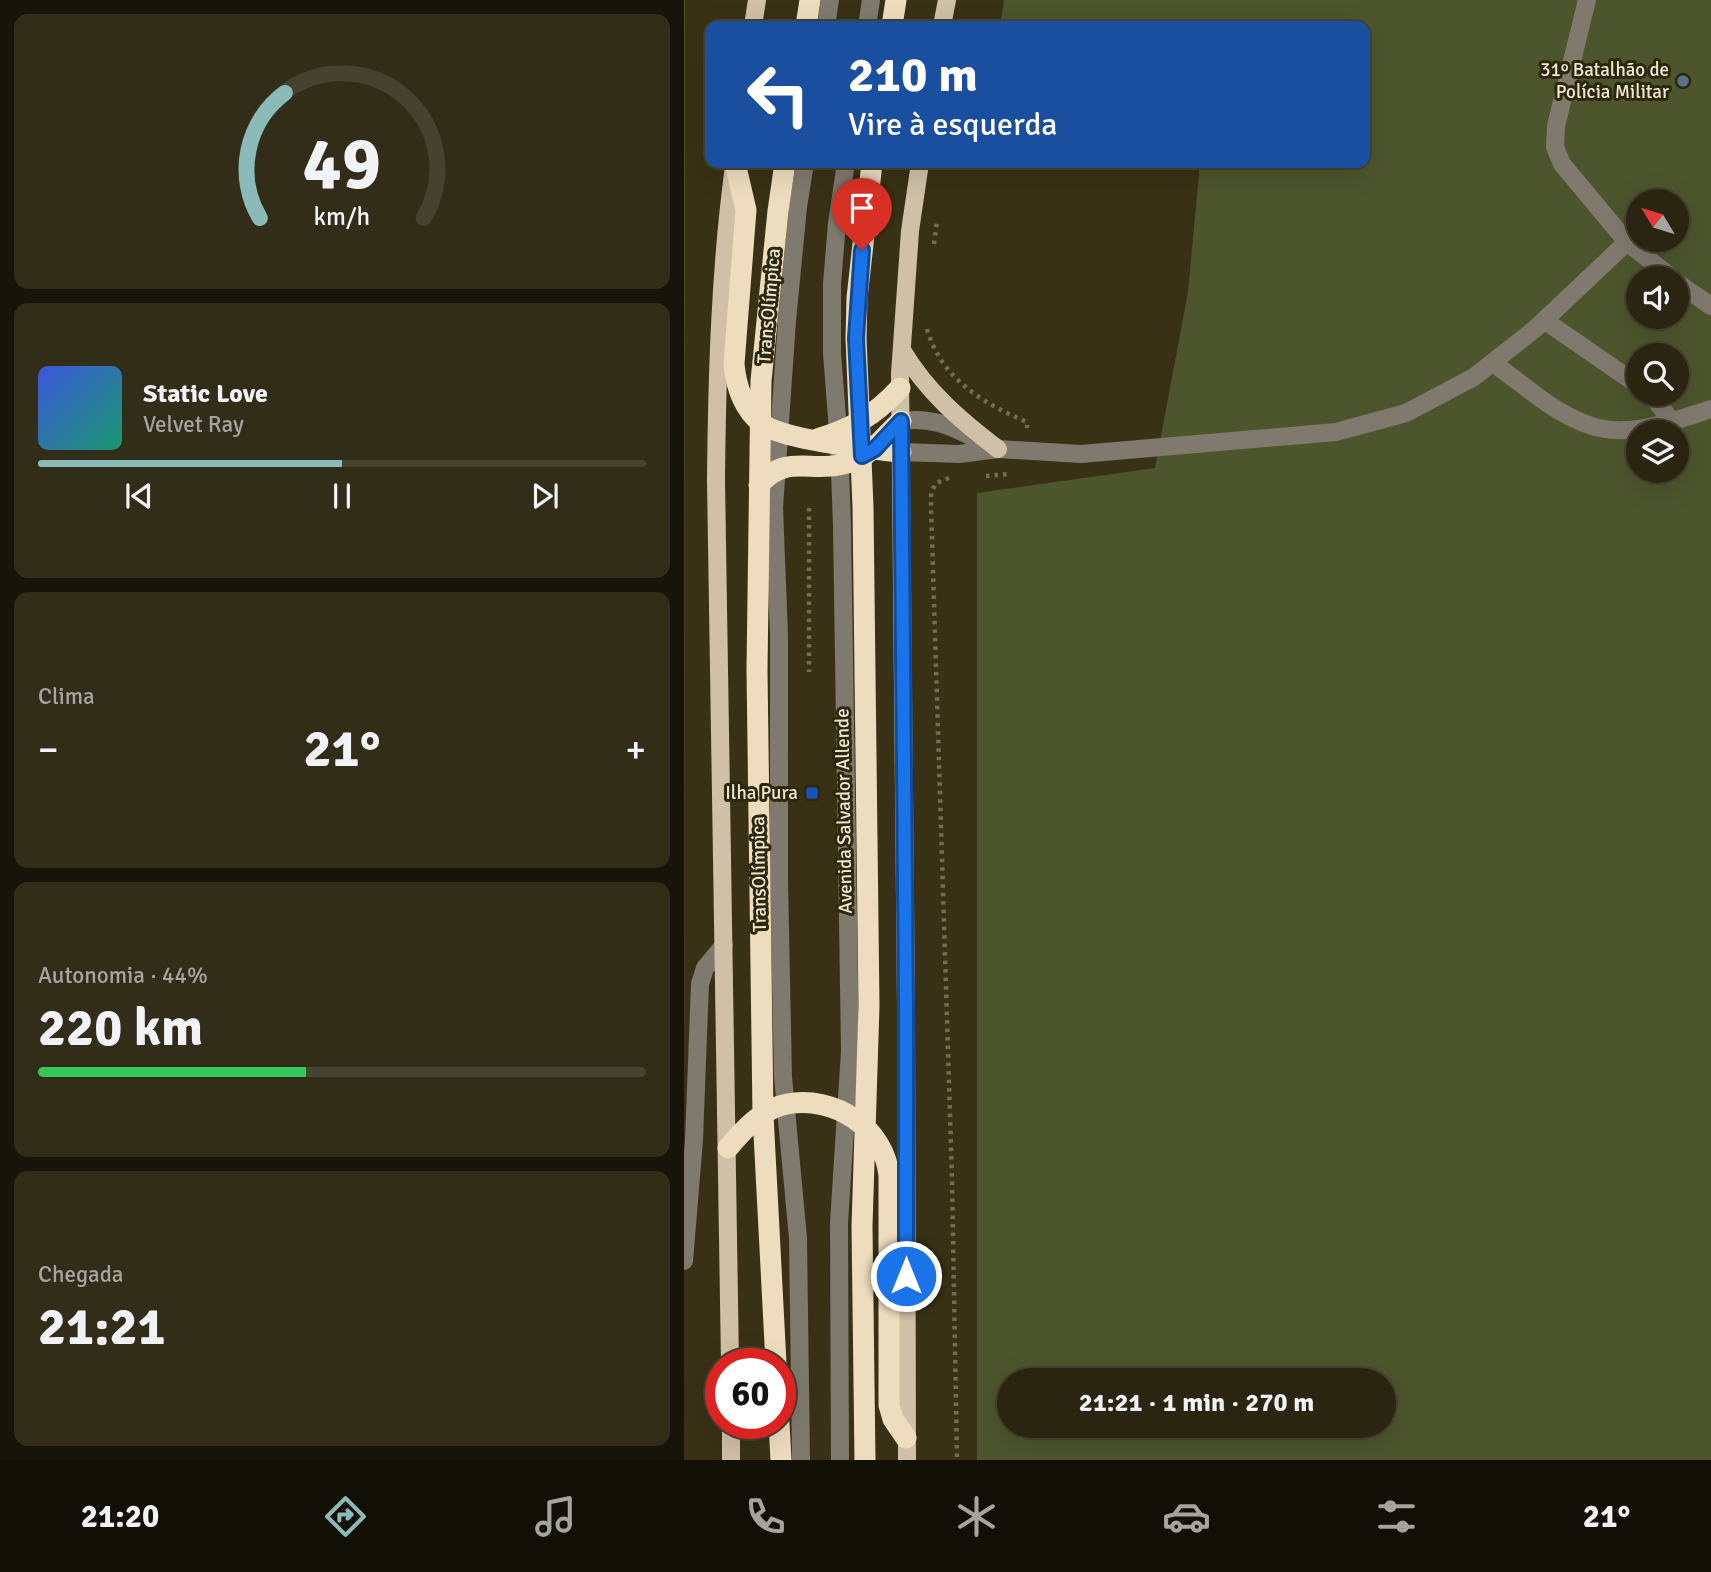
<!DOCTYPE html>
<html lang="pt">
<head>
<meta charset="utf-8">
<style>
	:root { --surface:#2a2510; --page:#322d19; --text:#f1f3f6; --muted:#a5a59f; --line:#464230; --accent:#8bbbb9 }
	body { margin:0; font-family:Signika,sans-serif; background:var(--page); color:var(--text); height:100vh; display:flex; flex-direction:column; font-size:26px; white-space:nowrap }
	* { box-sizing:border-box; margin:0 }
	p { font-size:23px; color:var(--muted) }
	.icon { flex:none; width:38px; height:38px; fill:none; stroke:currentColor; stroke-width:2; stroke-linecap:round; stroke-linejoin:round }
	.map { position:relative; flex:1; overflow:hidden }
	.sheet { display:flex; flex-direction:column; gap:14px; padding:14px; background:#171409; width:684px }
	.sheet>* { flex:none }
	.hud { position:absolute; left:21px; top:21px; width:665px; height:147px; border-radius:14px; box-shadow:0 7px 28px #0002,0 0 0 2px var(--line); background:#1a4fa0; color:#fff; overflow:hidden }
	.needle { width:46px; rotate:308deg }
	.tools { position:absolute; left:942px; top:189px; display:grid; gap:14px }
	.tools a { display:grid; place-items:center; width:63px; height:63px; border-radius:50%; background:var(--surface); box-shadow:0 7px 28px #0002,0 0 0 2px var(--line); font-size:35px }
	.speed { position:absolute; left:21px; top:1348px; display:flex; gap:14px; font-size:35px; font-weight:700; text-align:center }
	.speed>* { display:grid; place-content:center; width:91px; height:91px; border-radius:50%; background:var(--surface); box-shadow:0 7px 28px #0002,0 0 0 2px var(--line); line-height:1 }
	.speed .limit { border:10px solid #d22; background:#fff; color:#111 }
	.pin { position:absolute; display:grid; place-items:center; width:60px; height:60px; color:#fff; margin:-72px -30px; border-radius:50% 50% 50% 0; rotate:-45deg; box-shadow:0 0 7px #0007 }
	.pin .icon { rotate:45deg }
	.me { position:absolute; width:77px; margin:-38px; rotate:0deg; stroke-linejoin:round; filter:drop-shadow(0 0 5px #0008) }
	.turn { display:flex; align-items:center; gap:24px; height:147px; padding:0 28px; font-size:32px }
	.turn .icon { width:91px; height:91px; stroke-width:2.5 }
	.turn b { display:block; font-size:49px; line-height:60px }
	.big { font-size:52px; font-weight:700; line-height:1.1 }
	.sheet .tile { flex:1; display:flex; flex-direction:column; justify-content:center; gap:10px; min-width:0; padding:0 24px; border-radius:14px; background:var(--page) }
	.sheet .dial { align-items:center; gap:0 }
	.dial svg { height:182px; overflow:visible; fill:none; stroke:var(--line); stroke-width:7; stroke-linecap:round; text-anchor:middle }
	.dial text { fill:var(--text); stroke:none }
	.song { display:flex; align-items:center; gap:21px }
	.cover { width:84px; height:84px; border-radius:10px; background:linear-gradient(135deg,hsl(230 70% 55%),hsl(160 70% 35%)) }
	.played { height:7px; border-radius:4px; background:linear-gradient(90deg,var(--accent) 50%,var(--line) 50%) }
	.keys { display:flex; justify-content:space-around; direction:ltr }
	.heat { display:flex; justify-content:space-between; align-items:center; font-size:38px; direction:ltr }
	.charge { height:10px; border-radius:5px; background:linear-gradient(90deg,#34c759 44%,var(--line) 0) }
	.trip { position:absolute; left:313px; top:1368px; width:399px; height:70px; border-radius:35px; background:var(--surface); box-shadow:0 7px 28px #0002,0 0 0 2px var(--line); font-weight:700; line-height:70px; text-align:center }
	.menu { display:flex; height:112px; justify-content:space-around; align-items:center; background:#110f06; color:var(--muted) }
	.menu .icon { width:49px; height:49px }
	.menu .active { color:var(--accent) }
	.menu b { font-size:32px; color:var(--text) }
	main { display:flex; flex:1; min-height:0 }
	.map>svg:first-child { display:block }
	.green { fill:#4c552c; fill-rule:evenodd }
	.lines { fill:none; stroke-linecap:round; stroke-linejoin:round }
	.path { stroke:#726c54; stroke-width:4.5; stroke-dasharray:3.5 5; stroke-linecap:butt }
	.minor { stroke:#80796d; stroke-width:18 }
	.major { stroke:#cfc0a7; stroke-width:18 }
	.highway { stroke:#eedcbe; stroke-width:21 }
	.route-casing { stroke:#114b97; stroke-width:18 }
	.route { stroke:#1a73e8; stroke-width:12 }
	.service-dot { fill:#5c6f8a; stroke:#2e270a; stroke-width:2.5 }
	.transit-dot { fill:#1a4fb4; stroke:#2e270a; stroke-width:2.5 }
	.labels { text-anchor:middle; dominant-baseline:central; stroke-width:6; stroke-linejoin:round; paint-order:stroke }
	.poi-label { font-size:19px; fill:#ede9d8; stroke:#2e270a; text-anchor:end }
	.street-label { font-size:19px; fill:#ede9d8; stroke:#2e270a }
</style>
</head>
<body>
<main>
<section class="sheet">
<div class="tile dial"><svg viewBox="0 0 100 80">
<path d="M14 69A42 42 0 1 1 86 69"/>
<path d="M14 69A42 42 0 0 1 25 14" stroke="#8bbbb9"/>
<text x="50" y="56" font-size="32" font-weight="700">49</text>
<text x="50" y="72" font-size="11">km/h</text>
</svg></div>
<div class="tile">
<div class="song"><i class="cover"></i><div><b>Static Love</b><p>Velvet Ray</p></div></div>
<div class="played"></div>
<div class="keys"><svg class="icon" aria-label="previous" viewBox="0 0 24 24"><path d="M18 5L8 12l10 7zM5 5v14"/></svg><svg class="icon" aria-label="pause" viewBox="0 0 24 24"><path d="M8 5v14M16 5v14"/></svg><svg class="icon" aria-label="next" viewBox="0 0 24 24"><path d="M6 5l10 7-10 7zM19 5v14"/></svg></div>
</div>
<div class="tile"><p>Clima</p>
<div class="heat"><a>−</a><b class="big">21°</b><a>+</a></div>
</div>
<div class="tile"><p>Autonomia · 44%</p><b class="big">220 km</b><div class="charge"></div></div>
<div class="tile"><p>Chegada</p><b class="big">21:21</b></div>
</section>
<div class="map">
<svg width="1027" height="1460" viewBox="0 0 1027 1460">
	<rect width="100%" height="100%" fill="#383115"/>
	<path class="green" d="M 0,0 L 1,0 L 0,1217 Z
		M 320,0 L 1027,0 L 1027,1460 L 293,1460 L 293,493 L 471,468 L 504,292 L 516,163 L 681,163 L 681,26 L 316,26 ZM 954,201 L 992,201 L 992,240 L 954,240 ZM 954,278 L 992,278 L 992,317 L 954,317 ZM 954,355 L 992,355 L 992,394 L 954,394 ZM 954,432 L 992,432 L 992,471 L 954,471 ZM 326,1381 L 700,1381 L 700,1426 L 326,1426 Z"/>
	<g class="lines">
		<path class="path" d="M 250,244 L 253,221
			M 243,329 C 257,378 298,403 343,422 L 343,428
			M 302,476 L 325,474
			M 265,478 L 252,483 L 247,493 L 247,506 L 268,1179 L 273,1460
			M 125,508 L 125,672"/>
		<path class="minor" d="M 903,0 L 872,126 L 871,147 L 878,164 L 943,242 L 988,278
			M 142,26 L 146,0
			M 183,26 L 187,0
			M 992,282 L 1027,306
			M 860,320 L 954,385
			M 809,363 C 842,386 879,422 920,429 C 953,435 996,419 1027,409
			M 966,394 L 988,421
			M 217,421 C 252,416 271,429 301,443
			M 217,452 L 275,454 L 314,449 L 397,454 L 652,432 L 722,413 L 790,377 L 852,328 L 943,242
			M 0,1261 L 10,1140 L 16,984 L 21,968 L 40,945
			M 117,1460 L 114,1238 L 99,1077 L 95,882 L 95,635 L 90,507 L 103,321 L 114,207 L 121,163
			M 156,1460 L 155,1223 L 166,1051 L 158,526 L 155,444 L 148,353 L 148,284 L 153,223 L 162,163"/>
		<path class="major" d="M 69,26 L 73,0
			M 258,26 L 263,0
			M 218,350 C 243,392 276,420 314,449
			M 46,1363 L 32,480 C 33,375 36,270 50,166
			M 47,1423 L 47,1460
			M 223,1460 L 222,1005 L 216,374 L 226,231 L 236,163"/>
		<path class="highway" d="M 122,26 L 126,0
			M 208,26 L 212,0
			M 51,163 L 62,210 L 50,364 C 52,386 59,408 77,423 C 98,440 187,449 217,452
			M 133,439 C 169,428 190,416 216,388
			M 75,485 C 100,455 123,471 155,465 C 187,459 195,440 217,421
			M 44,1148 C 60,1129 78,1109 103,1104 C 150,1095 201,1128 205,1176 L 205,1405 L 209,1419 L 222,1438
			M 92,1363 L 79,1115 L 73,670 L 77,381 L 94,211 L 101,163
			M 95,1423 L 97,1460
			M 181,1460 L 178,1226 L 185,1006 L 179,507 L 172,338 L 173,298 L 188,163"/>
	</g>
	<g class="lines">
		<defs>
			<path id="route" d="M 178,250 L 172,338 L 178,456 L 191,449 L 217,421 L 222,1005 L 222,1276"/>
		</defs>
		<use href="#route" class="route-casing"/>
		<use href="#route" class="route"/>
	</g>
	<circle class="service-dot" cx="999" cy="81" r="7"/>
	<rect class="transit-dot" x="121" y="786" width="14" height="14" rx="3.5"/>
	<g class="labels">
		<g class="poi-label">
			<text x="985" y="70">31º Batalhão de<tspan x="985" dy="22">Polícia Militar</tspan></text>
			<text x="114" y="793">Ilha Pura</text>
		</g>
		<g class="street-label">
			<text transform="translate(85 306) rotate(-85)">TransOlímpica</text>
			<text transform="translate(160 811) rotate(-91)">Avenida Salvador Allende</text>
			<text transform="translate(75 874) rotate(-91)">TransOlímpica</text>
		</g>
	</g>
</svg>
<div class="tools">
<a><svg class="needle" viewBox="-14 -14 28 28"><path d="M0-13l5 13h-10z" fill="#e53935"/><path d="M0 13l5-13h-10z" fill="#a5a59f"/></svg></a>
<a><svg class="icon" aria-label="sound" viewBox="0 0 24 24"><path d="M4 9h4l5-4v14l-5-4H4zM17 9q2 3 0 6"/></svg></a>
<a><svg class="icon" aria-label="search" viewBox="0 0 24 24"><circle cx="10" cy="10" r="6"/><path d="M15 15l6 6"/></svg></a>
<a><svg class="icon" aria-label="layers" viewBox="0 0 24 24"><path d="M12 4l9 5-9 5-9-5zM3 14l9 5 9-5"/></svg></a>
</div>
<div class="speed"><div class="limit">60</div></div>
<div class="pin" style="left:178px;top:250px;background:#d93025"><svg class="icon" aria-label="arrive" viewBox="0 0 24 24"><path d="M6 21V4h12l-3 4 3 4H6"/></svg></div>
<svg class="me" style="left:222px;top:1276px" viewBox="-20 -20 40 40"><circle r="17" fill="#1a73e8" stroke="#fff" stroke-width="3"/><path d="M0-11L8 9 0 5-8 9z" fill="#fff"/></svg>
<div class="trip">21:21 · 1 min · 270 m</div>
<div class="hud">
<div class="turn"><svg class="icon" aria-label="left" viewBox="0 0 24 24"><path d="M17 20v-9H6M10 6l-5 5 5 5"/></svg><div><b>210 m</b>Vire à esquerda</div></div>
</div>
</div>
</main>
<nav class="menu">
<b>21:20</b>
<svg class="icon active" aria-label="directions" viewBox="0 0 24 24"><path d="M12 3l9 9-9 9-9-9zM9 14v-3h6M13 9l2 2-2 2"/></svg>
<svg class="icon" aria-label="music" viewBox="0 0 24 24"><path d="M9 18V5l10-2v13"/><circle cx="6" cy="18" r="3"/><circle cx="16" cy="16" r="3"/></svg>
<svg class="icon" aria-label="phone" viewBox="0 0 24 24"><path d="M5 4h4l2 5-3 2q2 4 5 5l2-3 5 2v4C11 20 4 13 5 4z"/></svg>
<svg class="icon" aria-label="climate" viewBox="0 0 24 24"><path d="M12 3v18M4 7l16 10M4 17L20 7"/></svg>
<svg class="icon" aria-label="car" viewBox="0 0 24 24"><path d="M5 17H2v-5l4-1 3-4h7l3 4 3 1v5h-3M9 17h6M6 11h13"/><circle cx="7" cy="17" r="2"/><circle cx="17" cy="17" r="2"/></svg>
<svg class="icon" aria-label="filters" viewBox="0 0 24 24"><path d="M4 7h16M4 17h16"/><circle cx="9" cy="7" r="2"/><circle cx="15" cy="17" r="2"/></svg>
<b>21°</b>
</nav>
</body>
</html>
